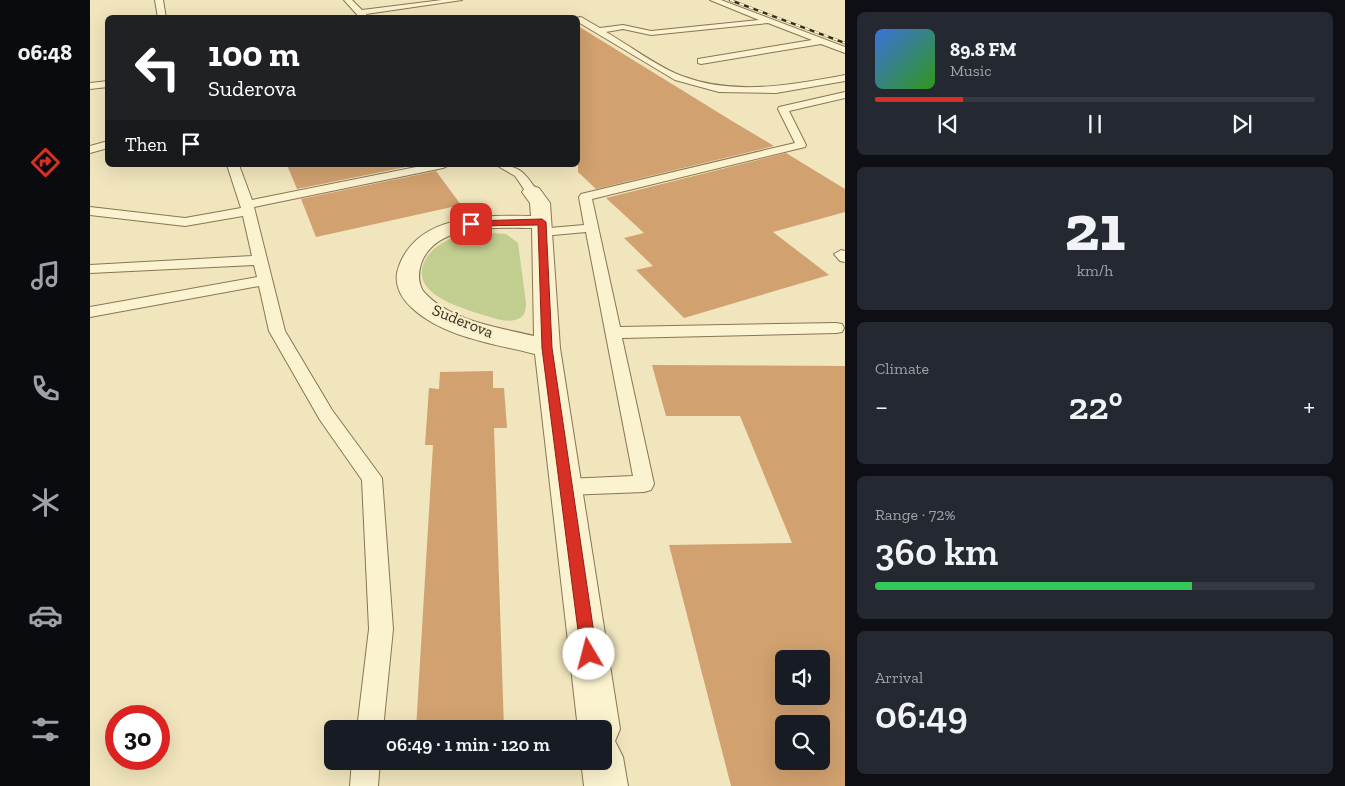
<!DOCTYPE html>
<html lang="en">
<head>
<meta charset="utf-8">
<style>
	:root { --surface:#171b24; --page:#242831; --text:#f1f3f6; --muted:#9ea1a6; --line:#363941; --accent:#d93025 }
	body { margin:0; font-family:"Zilla Slab",serif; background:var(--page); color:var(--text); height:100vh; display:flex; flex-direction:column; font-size:19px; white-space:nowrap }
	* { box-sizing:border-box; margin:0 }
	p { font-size:16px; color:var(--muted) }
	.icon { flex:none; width:28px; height:28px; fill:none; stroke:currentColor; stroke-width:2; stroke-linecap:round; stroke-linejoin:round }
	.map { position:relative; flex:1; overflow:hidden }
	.panel { display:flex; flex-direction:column; gap:12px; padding:12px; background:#0d0f14; width:500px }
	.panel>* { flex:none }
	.banner { position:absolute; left:15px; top:15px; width:475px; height:152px; border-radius:8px; box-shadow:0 5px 20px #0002; background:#202124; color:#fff; overflow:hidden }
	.buttons { position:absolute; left:685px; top:650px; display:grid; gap:10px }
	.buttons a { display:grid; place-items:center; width:55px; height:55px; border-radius:8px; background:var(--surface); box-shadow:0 5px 20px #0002; font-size:25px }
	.speed { position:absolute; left:15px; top:705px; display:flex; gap:10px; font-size:25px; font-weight:700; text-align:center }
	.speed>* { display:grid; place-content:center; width:65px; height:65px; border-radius:50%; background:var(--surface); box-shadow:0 5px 20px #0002; line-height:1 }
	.speed .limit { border:8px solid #d22; background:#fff; color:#111 }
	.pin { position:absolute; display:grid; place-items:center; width:42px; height:42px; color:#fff; margin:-21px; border-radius:10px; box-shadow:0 2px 8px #0006 }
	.me { position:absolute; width:55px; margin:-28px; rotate:352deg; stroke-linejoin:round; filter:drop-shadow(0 0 4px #0008) }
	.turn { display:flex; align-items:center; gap:18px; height:105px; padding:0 20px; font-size:22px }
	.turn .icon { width:65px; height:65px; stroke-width:2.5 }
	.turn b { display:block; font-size:35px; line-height:42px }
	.then { display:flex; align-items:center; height:48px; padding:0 20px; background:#0003; gap:10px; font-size:19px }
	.big { font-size:38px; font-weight:600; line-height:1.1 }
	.panel .tile { flex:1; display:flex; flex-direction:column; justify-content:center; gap:8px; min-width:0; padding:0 18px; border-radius:8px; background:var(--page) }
	.panel .dial { align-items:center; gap:0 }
	.dial b { font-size:65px; line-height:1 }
	.song { display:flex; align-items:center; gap:15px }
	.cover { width:60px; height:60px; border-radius:8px; background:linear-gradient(135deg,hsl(220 70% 55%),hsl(110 70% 35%)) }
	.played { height:5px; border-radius:2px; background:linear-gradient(90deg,var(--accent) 20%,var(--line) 20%) }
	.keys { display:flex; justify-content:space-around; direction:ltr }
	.heat { display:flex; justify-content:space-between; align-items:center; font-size:28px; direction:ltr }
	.charge { height:8px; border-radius:4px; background:linear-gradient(90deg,#34c759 72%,var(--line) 0) }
	.trip { position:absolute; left:234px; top:720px; width:288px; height:50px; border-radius:8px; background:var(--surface); box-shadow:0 5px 20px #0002; font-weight:600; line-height:50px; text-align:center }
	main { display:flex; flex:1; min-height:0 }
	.dock { display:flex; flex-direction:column; width:90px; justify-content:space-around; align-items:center; background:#090b0e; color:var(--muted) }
	.dock .icon { width:35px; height:35px }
	.dock .selected { color:var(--accent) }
	.dock b { font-size:22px; color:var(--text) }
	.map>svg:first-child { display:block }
	.green { fill:#c1ce90 }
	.building { fill:#d1a16f; fill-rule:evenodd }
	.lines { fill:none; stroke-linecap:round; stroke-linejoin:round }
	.service-casing { stroke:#887555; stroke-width:2 }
	.minor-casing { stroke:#887555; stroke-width:2 }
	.service { fill:#fbf2cf; fill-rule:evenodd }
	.minor { fill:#fbf2cf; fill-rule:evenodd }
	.rail-casing { stroke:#372b1a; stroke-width:2.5 }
	.rail { stroke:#f7eecc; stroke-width:2; stroke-dasharray:5; stroke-linecap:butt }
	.route { fill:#d93025; stroke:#8d1f18 }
	.labels { text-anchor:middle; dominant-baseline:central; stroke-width:5; stroke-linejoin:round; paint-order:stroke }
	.street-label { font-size:16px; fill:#372b1a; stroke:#f7eecc }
</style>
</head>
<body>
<main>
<nav class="dock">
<b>06:48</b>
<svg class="icon selected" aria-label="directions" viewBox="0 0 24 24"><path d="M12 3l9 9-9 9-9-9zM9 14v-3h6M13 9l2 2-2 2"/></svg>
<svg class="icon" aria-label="music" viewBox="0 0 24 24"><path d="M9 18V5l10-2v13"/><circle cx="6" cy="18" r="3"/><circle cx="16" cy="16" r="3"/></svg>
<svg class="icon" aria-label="phone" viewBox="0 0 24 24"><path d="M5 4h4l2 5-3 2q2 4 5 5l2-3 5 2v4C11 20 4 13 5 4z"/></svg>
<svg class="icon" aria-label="climate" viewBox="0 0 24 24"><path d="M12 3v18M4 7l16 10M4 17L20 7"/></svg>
<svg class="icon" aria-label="car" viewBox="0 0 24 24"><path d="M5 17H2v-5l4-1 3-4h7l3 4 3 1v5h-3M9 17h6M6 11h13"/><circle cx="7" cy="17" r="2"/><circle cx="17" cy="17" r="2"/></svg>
<svg class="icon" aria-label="filters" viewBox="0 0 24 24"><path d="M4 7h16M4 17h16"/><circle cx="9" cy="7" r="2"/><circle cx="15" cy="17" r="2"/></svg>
</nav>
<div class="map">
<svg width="755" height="786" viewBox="0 0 755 786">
	<rect width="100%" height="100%" fill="#f0e5bc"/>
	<path class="green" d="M 383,232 L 416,234 L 428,243 L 436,303 C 436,310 435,316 428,319 C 416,324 402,317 390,314 C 368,307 315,292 337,257 C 347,242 366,236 383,232 Z"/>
	<path class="building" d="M 488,26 L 642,121 L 684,146 L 506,189 L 488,172 Z
		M 696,153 L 755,189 L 755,212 L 683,232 L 739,275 L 594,318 L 546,270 L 563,266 L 534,238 L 554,233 L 516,198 Z
		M 197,165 L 326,165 L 207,189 Z
		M 346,171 L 371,205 L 226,237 L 211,199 Z
		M 562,365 L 755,366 L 755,786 L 641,786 L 579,545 L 702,543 L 650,416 L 576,416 ZM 694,659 L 731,659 L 731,696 L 694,696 ZM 694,724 L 731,724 L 731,761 L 694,761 Z
		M 403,371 L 403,388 L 414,388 L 417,428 L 404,428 L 414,729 L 326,729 L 343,445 L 335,445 L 339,388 L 349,389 L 350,372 Z"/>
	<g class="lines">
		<defs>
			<path id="service" d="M 65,0 L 73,0 L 76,18 L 68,18 Z
				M 254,0 L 262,0 L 272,10 L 352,0 L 372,0 L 276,14 L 278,18 L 270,18 Z
				M 620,0 L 631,0 L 755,47 L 755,53 L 731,44 L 611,64 L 608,63 L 608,59 L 722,40 L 678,23 L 561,35 L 533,29 L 516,32 C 539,45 569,68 592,76 C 645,96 701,85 755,75 L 755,81 L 686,93 L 629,92 L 585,80 L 488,22 L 488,18 L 485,18 L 491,17 L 510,28 L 533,25 L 561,31 L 669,20 Z
				M 18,81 L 18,87 L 0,89 L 0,83 Z
				M 755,92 L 755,98 L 699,111 L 716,145 L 715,147 L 502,199 L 530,327 L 746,323 L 752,324 L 754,328 L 752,332 L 746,333 L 532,338 L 564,484 L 561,490 L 554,492 L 476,495 L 469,493 L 466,487 L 469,481 L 476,479 L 543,476 L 496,232 L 453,236 L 448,235 L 446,232 L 448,229 L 494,225 L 489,197 L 491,194 L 705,143 L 688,109 L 689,107 Z
				M 18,141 L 18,148 L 0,153 L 0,146 Z
				M 137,165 L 149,165 L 162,200 L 336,165 L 359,165 L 353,168 L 164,207 L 195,331 L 242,410 L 292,478 L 303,629 L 293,729 L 267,729 L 279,629 L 272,480 L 230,420 L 179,331 L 169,286 L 0,317 L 0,307 L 167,277 L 164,265 L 0,273 L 0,265 L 162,256 L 153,216 L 95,226 L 0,215 L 0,207 L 95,218 L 151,208 Z
				M 406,165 C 430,165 435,173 448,192 L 446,195 L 438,195 L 425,176 Z
				M 751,250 L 755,251 L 755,262 L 750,261 L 744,254 Z
				M 262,761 L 290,761 L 288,786 L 260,786 Z"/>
			<path id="minor" d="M 442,186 L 449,188 L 460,203 L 470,348 L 530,729 L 525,741 L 533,757 L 538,786 L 494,786 L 491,761 L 512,761 L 512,729 L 488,729 L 445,354 C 405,344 352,337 321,307 C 309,296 303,281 309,266 C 328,214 395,215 441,216 L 440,203 L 432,192 L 435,188 ZM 442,228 L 444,336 C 407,327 359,321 333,291 C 328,282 328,274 331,264 C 345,223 407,228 442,228 Z"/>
		</defs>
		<use href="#service" class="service-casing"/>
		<use href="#minor" class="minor-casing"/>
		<use href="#service" class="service"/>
		<use href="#minor" class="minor"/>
		<defs>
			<path id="rail" d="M 640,0 L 755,43"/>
		</defs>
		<use href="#rail" class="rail-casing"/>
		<use href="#rail" class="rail"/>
	</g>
	<path class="route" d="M 452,219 L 456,222 L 462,348 L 507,654 L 504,660 L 499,662 L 493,660 L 491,654 L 452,348 L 448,225 L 381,226 L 376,224 L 381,221 Z"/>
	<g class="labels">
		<g class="street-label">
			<text transform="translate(373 321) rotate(22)">Suderova</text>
		</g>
	</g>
</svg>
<div class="buttons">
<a><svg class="icon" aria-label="sound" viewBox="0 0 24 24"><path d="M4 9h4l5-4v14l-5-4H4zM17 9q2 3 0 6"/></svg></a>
<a><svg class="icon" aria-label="search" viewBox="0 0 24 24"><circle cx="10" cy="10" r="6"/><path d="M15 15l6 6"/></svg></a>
</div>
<div class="speed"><div class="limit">30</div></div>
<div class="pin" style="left:381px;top:224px;background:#d93025"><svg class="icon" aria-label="arrive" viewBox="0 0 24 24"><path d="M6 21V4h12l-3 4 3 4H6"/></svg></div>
<svg class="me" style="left:499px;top:654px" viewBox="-20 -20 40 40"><circle r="19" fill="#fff"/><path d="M0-13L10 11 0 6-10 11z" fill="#d93025"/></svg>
<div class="trip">06:49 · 1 min · 120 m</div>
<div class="banner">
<div class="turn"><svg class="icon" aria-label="left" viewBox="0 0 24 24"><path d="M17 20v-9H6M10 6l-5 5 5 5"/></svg><div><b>100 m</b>Suderova</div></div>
<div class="then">Then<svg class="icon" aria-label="arrive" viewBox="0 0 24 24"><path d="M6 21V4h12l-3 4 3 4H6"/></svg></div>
</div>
</div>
<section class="panel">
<div class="tile">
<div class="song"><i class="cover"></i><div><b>89.8 FM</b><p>Music</p></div></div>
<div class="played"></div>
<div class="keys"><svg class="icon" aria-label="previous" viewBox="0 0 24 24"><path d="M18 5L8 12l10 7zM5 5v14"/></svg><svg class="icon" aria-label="pause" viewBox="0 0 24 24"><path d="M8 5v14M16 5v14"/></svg><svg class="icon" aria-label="next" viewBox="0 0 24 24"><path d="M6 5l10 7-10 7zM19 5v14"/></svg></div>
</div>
<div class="tile dial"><b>21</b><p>km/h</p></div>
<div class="tile"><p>Climate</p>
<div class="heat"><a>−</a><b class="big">22°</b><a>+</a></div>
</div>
<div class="tile"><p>Range · 72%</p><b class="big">360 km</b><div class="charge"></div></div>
<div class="tile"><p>Arrival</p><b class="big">06:49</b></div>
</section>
</main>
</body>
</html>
